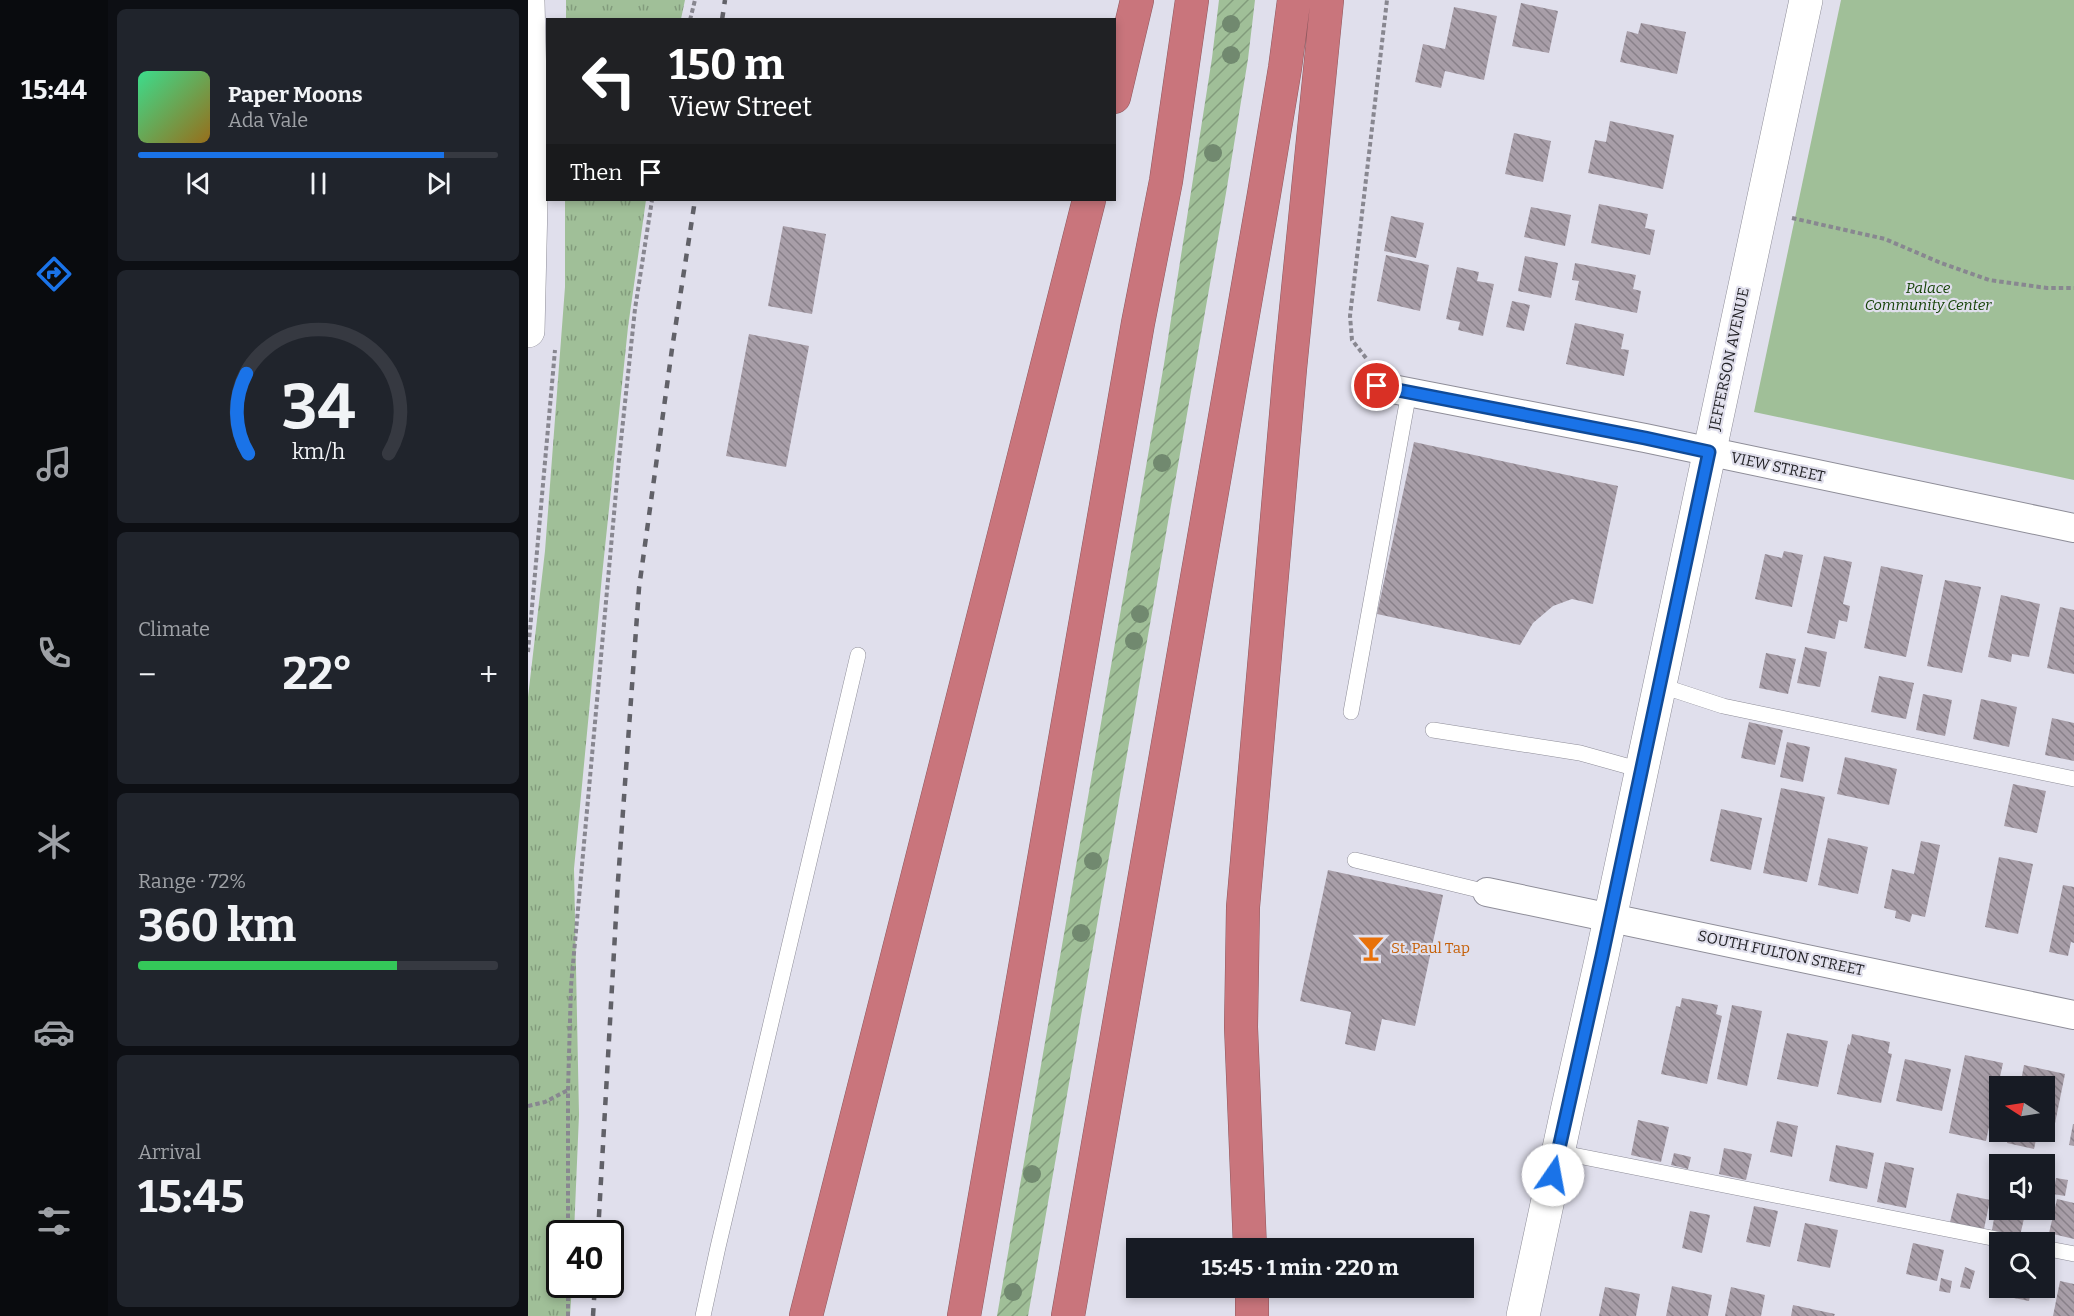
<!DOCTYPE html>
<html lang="en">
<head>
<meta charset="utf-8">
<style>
	:root { --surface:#171b24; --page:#20242c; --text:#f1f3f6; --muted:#9ea1a6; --line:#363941; --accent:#1a73e8 }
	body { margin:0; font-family:Bitter,serif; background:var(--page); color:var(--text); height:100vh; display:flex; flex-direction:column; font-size:22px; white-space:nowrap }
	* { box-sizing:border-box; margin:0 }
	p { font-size:20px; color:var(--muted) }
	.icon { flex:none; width:33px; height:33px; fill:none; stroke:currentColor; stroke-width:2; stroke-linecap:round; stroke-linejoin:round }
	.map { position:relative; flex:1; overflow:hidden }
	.details { display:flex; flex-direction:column; gap:9px; padding:9px; background:#0d0f14; width:420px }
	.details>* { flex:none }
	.banner { position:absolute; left:18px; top:18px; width:570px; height:183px; border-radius:0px; box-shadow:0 3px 9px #0003; background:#202124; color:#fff; overflow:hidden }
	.needle { width:39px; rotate:282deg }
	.buttons { position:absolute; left:1461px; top:1076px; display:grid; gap:12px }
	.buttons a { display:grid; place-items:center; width:66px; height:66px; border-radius:0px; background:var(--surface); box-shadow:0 3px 9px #0003; font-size:30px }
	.speed { position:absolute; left:18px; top:1220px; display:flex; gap:12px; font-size:30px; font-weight:700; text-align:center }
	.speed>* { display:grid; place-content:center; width:78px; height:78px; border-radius:50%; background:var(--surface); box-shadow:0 3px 9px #0003; line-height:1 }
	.speed .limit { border:3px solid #111; border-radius:9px; background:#fff; color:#111 }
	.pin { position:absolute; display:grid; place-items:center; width:51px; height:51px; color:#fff; margin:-26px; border:3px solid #fff; border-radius:50%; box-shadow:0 2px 6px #0007 }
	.me { position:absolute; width:66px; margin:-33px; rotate:12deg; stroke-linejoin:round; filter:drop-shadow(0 0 4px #0008) }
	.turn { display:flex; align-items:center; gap:21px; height:126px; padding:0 24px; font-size:27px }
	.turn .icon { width:78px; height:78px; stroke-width:2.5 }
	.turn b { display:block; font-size:42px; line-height:51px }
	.then { display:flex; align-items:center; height:57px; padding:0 24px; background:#0003; gap:12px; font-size:22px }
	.big { font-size:45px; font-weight:700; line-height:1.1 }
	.details .card { flex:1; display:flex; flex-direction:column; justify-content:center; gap:9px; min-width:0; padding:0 21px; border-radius:9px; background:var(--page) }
	.details .dial { align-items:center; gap:0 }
	.dial svg { height:156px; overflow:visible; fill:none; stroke:var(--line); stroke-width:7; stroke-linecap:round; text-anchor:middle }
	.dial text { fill:var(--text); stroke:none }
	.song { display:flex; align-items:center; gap:18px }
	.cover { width:72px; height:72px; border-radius:9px; background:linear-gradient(135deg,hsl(150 70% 55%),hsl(40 70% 35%)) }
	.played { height:6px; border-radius:3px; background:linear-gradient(90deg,var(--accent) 85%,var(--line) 85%) }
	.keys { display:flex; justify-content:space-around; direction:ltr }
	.heat { display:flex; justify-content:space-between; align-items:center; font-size:33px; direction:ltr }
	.charge { height:9px; border-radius:4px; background:linear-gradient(90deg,#34c759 72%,var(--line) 0) }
	.trip { position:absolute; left:598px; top:1238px; width:348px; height:60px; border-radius:0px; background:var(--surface); box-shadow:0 3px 9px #0003; font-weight:700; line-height:60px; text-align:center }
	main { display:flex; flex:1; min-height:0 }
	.tabs { display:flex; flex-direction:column; width:108px; justify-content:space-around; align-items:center; background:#090b0e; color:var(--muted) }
	.tabs .icon { width:42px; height:42px }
	.tabs .selected { color:var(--accent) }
	.tabs b { font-size:27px; color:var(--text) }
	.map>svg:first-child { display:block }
	.grass { fill:url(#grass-tufts) }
	.park { fill:#a0bf98 }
	.garden { fill:url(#garden-furrows) }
	.building { fill:url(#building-back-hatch) }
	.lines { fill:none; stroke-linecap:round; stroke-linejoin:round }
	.service-casing { stroke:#8e8d98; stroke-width:16 }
	.minor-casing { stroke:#8e8d98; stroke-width:30 }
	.tertiary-casing { stroke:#8e8d98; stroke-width:34 }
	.motorway-casing { stroke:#8f585e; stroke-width:34 }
	.path { stroke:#888790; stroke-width:4; stroke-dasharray:4.5 3; stroke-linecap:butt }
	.service { stroke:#fff; stroke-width:15 }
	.minor { stroke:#fff; stroke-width:28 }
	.tertiary { stroke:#fff; stroke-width:33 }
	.motorway { stroke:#c9757c; stroke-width:33 }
	.rail { stroke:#616168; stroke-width:4.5; stroke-dasharray:8 8; stroke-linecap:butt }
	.tree { fill:#71896f }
	.route-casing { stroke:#114b97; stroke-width:15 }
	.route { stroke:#1a73e8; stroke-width:10 }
	.labels { text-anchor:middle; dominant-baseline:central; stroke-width:4.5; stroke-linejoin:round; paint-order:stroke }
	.park-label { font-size:15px; font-style:italic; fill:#164308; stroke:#e0dfec }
	.street-label { font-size:15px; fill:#232327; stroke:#e0dfec }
	.food-label { font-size:15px; fill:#c56008; stroke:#e0dfec; text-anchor:start }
</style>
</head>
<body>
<main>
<nav class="tabs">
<b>15:44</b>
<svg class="icon selected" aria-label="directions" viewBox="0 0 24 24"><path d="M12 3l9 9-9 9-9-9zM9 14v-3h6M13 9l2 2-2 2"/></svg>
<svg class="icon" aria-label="music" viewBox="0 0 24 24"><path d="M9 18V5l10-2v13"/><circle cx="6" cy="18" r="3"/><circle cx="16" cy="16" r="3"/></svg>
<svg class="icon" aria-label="phone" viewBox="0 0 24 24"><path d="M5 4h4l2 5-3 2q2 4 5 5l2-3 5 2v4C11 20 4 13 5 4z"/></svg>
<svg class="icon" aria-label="climate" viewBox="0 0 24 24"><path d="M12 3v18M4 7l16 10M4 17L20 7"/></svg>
<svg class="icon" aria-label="car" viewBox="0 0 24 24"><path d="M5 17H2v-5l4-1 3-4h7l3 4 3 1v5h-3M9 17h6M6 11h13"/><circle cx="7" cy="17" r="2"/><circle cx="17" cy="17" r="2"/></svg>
<svg class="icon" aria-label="filters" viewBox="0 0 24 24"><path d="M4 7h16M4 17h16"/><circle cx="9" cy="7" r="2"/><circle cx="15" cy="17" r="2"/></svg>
</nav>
<section class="details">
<div class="card">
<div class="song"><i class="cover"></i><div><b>Paper Moons</b><p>Ada Vale</p></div></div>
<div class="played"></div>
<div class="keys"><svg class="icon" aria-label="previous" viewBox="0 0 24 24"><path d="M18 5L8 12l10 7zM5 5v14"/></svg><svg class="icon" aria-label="pause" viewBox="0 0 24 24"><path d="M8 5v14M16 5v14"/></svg><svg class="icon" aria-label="next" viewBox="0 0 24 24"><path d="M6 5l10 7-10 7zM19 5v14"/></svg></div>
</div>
<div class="card dial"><svg viewBox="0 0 100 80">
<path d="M14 69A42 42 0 1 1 86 69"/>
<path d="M14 69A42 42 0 0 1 13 28" stroke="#1a73e8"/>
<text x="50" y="56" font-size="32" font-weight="700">34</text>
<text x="50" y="72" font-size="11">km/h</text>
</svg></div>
<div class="card"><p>Climate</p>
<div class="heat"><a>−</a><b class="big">22°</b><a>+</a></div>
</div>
<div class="card"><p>Range · 72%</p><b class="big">360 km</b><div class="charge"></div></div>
<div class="card"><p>Arrival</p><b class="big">15:45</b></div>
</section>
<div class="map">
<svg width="1546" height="1316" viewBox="0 0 1546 1316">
	<defs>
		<pattern id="grass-tufts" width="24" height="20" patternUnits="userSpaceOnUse" patternTransform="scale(1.5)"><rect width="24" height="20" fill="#a0bf98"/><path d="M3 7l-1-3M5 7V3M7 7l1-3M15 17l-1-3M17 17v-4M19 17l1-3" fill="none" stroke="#829b7c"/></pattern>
		<pattern id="garden-furrows" width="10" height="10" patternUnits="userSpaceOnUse" patternTransform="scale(1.5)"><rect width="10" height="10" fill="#a0bf98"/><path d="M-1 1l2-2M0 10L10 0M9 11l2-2" fill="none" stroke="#829b7c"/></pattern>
		<pattern id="building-back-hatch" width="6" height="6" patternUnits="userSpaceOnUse" patternTransform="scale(1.5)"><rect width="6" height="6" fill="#a89ea8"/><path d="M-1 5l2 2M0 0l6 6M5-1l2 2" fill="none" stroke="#888089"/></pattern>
	</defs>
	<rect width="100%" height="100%" fill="#e0dfec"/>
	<path class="grass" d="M 38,0 L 157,0 L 153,19 L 38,20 Z
		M 37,200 L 118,200 L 100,327 L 74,576 L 46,869 L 51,1115 L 46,1233 L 32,1233 L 32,1284 L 44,1284 L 42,1316 L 0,1316 L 0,697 L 17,551 L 37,287 Z"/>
	<path class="park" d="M 1313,0 L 1546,0 L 1546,480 L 1226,412 Z"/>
	<path class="garden" d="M 691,0 L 727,0 L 720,59 L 698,193 L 500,1316 L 469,1316 L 636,364 L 684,58 Z"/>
	<path class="building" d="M 993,3 L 1030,11 L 1021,53 L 984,46 Z
		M 926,7 L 969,16 L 956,80 L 917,71 L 913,88 L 887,82 L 895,44 L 917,49 Z
		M 1113,23 L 1158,32 L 1149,74 L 1092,62 L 1099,31 L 1110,34 Z
		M 1082,121 L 1146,135 L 1135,189 L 1060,173 L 1067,140 L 1078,142 Z
		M 986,133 L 1023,141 L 1015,182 L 977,174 Z
		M 1071,204 L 1120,214 L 1117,228 L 1127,230 L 1122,255 L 1063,243 Z
		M 1003,207 L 1043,215 L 1037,246 L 996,237 Z
		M 863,216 L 896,223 L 888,258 L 856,251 Z
		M 255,226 L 298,234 L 284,314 L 240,306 Z
		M 858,255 L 901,265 L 892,311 L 849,301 Z
		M 997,256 L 1030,263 L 1023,298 L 990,291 Z
		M 1047,263 L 1108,275 L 1105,289 L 1113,291 L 1109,313 L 1047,300 L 1051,281 L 1044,280 Z
		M 929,267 L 951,272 L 949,281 L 966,284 L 955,336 L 930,330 L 932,322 L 918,319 Z
		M 984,301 L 1002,305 L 996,331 L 978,327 Z
		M 1047,323 L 1096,334 L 1093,349 L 1101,350 L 1096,376 L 1038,364 Z
		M 221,334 L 281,346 L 258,467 L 198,456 Z
		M 886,442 L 1090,486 L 1065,604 L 1044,599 L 1025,606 L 1005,623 L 992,645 L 849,614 Z
		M 1256,551 L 1275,555 L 1264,607 L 1227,599 L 1237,554 L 1254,558 Z
		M 1296,556 L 1324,562 L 1315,604 L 1322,606 L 1319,622 L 1311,620 L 1307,639 L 1279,633 Z
		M 1353,566 L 1395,575 L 1378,657 L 1336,648 Z
		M 1417,580 L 1453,587 L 1434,673 L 1399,666 Z
		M 1473,595 L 1512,604 L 1501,657 L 1484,654 L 1483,662 L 1460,657 Z
		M 1532,607 L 1546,610 L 1546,674 L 1519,668 Z
		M 1277,647 L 1299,652 L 1292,687 L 1269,683 Z
		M 1238,653 L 1268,659 L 1260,694 L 1231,688 Z
		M 1351,676 L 1386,683 L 1378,719 L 1343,712 Z
		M 1395,694 L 1424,700 L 1417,736 L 1388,730 Z
		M 1453,699 L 1489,707 L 1481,747 L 1445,739 Z
		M 1524,718 L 1546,723 L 1546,761 L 1517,755 Z
		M 1221,722 L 1255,730 L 1247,765 L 1213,758 Z
		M 1259,742 L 1282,747 L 1275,782 L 1252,777 Z
		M 1317,757 L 1369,769 L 1361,805 L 1309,794 Z
		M 1485,784 L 1518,791 L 1509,833 L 1476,826 Z
		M 1253,788 L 1297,797 L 1279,882 L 1235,873 Z
		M 1193,809 L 1234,818 L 1223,870 L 1182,861 Z
		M 1300,838 L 1340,847 L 1330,894 L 1290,885 Z
		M 1393,841 L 1412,845 L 1397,917 L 1384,914 L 1382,922 L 1367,918 L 1368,911 L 1356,908 L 1364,869 L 1386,874 Z
		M 1471,857 L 1505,864 L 1490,934 L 1457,927 Z
		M 800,870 L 915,895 L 887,1026 L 854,1019 L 847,1051 L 817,1044 L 823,1012 L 772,1001 Z
		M 1535,885 L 1546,887 L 1546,943 L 1543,942 L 1540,956 L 1521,952 Z
		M 1154,998 L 1190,1005 L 1188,1014 L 1194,1016 L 1179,1084 L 1133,1074 L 1148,1006 L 1152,1007 Z
		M 1204,1005 L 1234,1011 L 1219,1086 L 1189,1079 Z
		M 1259,1033 L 1300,1041 L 1290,1087 L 1249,1079 Z
		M 1324,1034 L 1362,1042 L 1360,1053 L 1364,1054 L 1353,1103 L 1309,1094 L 1320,1044 L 1322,1045 Z
		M 1437,1055 L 1475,1063 L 1458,1141 L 1421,1133 Z
		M 1377,1059 L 1423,1069 L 1414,1111 L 1368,1101 Z
		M 1496,1065 L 1537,1074 L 1524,1138 L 1509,1135 L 1506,1149 L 1479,1143 L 1482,1131 L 1516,1131 L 1516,1086 L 1492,1086 Z
		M 1110,1120 L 1141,1127 L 1133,1162 L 1103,1155 Z
		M 1249,1121 L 1270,1126 L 1264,1157 L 1242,1152 Z
		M 1545,1124 L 1546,1124 L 1546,1146 L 1541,1145 Z
		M 1308,1145 L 1346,1153 L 1339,1189 L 1301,1181 Z
		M 1196,1148 L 1224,1154 L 1218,1180 L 1191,1174 Z
		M 1146,1153 L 1163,1157 L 1160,1169 L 1143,1165 Z
		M 1357,1162 L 1386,1168 L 1378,1208 L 1349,1202 Z
		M 1528,1178 L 1540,1180 L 1537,1196 L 1525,1194 Z
		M 1429,1193 L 1462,1200 L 1456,1229 L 1422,1222 Z
		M 1529,1199 L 1546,1203 L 1546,1239 L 1521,1233 Z
		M 1226,1206 L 1250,1211 L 1242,1247 L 1218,1242 Z
		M 1468,1208 L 1497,1214 L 1492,1236 L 1464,1230 Z
		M 1162,1211 L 1182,1215 L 1174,1253 L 1154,1248 Z
		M 1277,1223 L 1310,1230 L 1302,1268 L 1269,1261 Z
		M 1385,1243 L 1416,1250 L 1409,1281 L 1378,1274 Z
		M 1437,1267 L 1447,1271 L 1442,1289 L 1432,1287 Z
		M 1470,1272 L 1472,1287 L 1504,1287 L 1501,1301 L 1466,1294 Z
		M 1413,1278 L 1424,1281 L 1422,1293 L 1411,1291 Z
		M 1532,1281 L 1546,1284 L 1546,1316 L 1525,1316 Z
		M 1144,1286 L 1184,1295 L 1180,1316 L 1138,1316 Z
		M 1077,1287 L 1112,1294 L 1108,1316 L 1071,1316 Z
		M 1203,1287 L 1237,1295 L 1233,1316 L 1197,1316 Z
		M 1265,1305 L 1307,1314 L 1306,1316 L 1263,1316 Z"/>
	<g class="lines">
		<defs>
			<path id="service" d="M 1131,685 L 1195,706 L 1546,779
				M 823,712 L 881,392
				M 905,730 L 1052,753 L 1113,770
				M 827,860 L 959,892
				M 1030,1152 L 1484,1242
				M 1516,1248 L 1546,1254
				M 175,1316 L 190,1247 L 330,655"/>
			<path id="minor" d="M 849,386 L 1117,438 L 1546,528
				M 959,892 L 1546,1015"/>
			<path id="tertiary" d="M 0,2 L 4,160 L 0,331
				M 995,1316 L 1039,1111 L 1074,956 L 1278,0"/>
			<path id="motorway" d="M 586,97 L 609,0
				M 722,1248 L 713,1027 L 715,907 L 762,369 L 799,0
				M 724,1287 L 724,1316
				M 278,1316 L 561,200
				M 436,1316 L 610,323 L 638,181 L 664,0
				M 540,1316 L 736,194 L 757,68 L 766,0"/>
		</defs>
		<use href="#service" class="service-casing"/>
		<use href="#minor" class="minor-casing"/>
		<use href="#tertiary" class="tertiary-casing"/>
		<use href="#motorway" class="motorway-casing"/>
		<path class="path" d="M 162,20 L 167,0
			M 1264,218 L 1357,239 L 1413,263 L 1461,280 L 1519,288 L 1546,288
			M 838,358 L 824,340 L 822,316 L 859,0
			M 0,652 L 27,350
			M 0,1106 L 17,1102 L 40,1090
			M 40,1233 L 40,1090 L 43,986 L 91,459 L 107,309 L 124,200
			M 40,1316 L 40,1284"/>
		<use href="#service" class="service"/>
		<use href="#minor" class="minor"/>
		<use href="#tertiary" class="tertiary"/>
		<use href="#motorway" class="motorway"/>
		<path class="rail" d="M 194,20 L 197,0
			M 70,1233 L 90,881 L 111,588 L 144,349 L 167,200
			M 65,1316 L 67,1284"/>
	</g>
	<g class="tree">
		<circle cx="703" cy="24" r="9"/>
		<circle cx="703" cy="55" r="9"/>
		<circle cx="685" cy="153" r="9"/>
		<circle cx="634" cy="463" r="9"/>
		<circle cx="612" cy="614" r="9"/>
		<circle cx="606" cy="641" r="9"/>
		<circle cx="565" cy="861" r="9"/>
		<circle cx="553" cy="933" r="9"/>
		<circle cx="504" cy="1174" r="9"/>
		<circle cx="485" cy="1292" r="9"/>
	</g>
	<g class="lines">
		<defs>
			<path id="route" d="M 849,386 L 1117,438 L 1181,452 L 1074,956 L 1025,1175"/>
		</defs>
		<use href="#route" class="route-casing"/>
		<use href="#route" class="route"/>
	</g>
	<defs>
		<symbol id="bar-bare" viewBox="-9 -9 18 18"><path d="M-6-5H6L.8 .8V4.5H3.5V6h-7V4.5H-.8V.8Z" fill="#e8710a" stroke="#e0dfec" stroke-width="2.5" paint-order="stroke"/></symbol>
	</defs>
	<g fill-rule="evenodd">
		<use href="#bar-bare" x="824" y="929" width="38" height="38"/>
	</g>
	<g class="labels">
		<g class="park-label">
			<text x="1400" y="288">Palace<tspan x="1400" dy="17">Community Center</tspan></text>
		</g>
		<g class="street-label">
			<text transform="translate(1201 359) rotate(-78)">JEFFERSON AVENUE</text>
			<text transform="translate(1250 467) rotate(12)">VIEW STREET</text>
			<text transform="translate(1253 953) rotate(12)">SOUTH FULTON STREET</text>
		</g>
		<g class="food-label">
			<text x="863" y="948">St. Paul Tap</text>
		</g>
	</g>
</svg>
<div class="buttons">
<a><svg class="needle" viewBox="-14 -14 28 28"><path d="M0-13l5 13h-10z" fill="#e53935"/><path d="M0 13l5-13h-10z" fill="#9ea1a6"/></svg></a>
<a><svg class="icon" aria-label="sound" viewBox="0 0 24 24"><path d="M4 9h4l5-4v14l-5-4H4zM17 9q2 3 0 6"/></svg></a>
<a><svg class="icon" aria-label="search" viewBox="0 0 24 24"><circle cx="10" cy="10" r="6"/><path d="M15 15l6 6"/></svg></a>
</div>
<div class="speed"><div class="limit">40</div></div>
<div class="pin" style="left:849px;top:386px;background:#d93025"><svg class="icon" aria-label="arrive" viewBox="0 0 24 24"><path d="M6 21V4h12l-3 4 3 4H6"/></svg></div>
<svg class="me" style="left:1025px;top:1175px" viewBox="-20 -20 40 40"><circle r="19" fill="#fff"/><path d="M0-13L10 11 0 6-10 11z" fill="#1a73e8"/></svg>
<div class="trip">15:45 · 1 min · 220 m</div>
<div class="banner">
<div class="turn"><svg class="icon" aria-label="left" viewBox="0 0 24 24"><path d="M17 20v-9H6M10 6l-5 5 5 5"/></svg><div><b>150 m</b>View Street</div></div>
<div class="then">Then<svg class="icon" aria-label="arrive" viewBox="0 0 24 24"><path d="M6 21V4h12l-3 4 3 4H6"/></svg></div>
</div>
</div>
</main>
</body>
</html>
